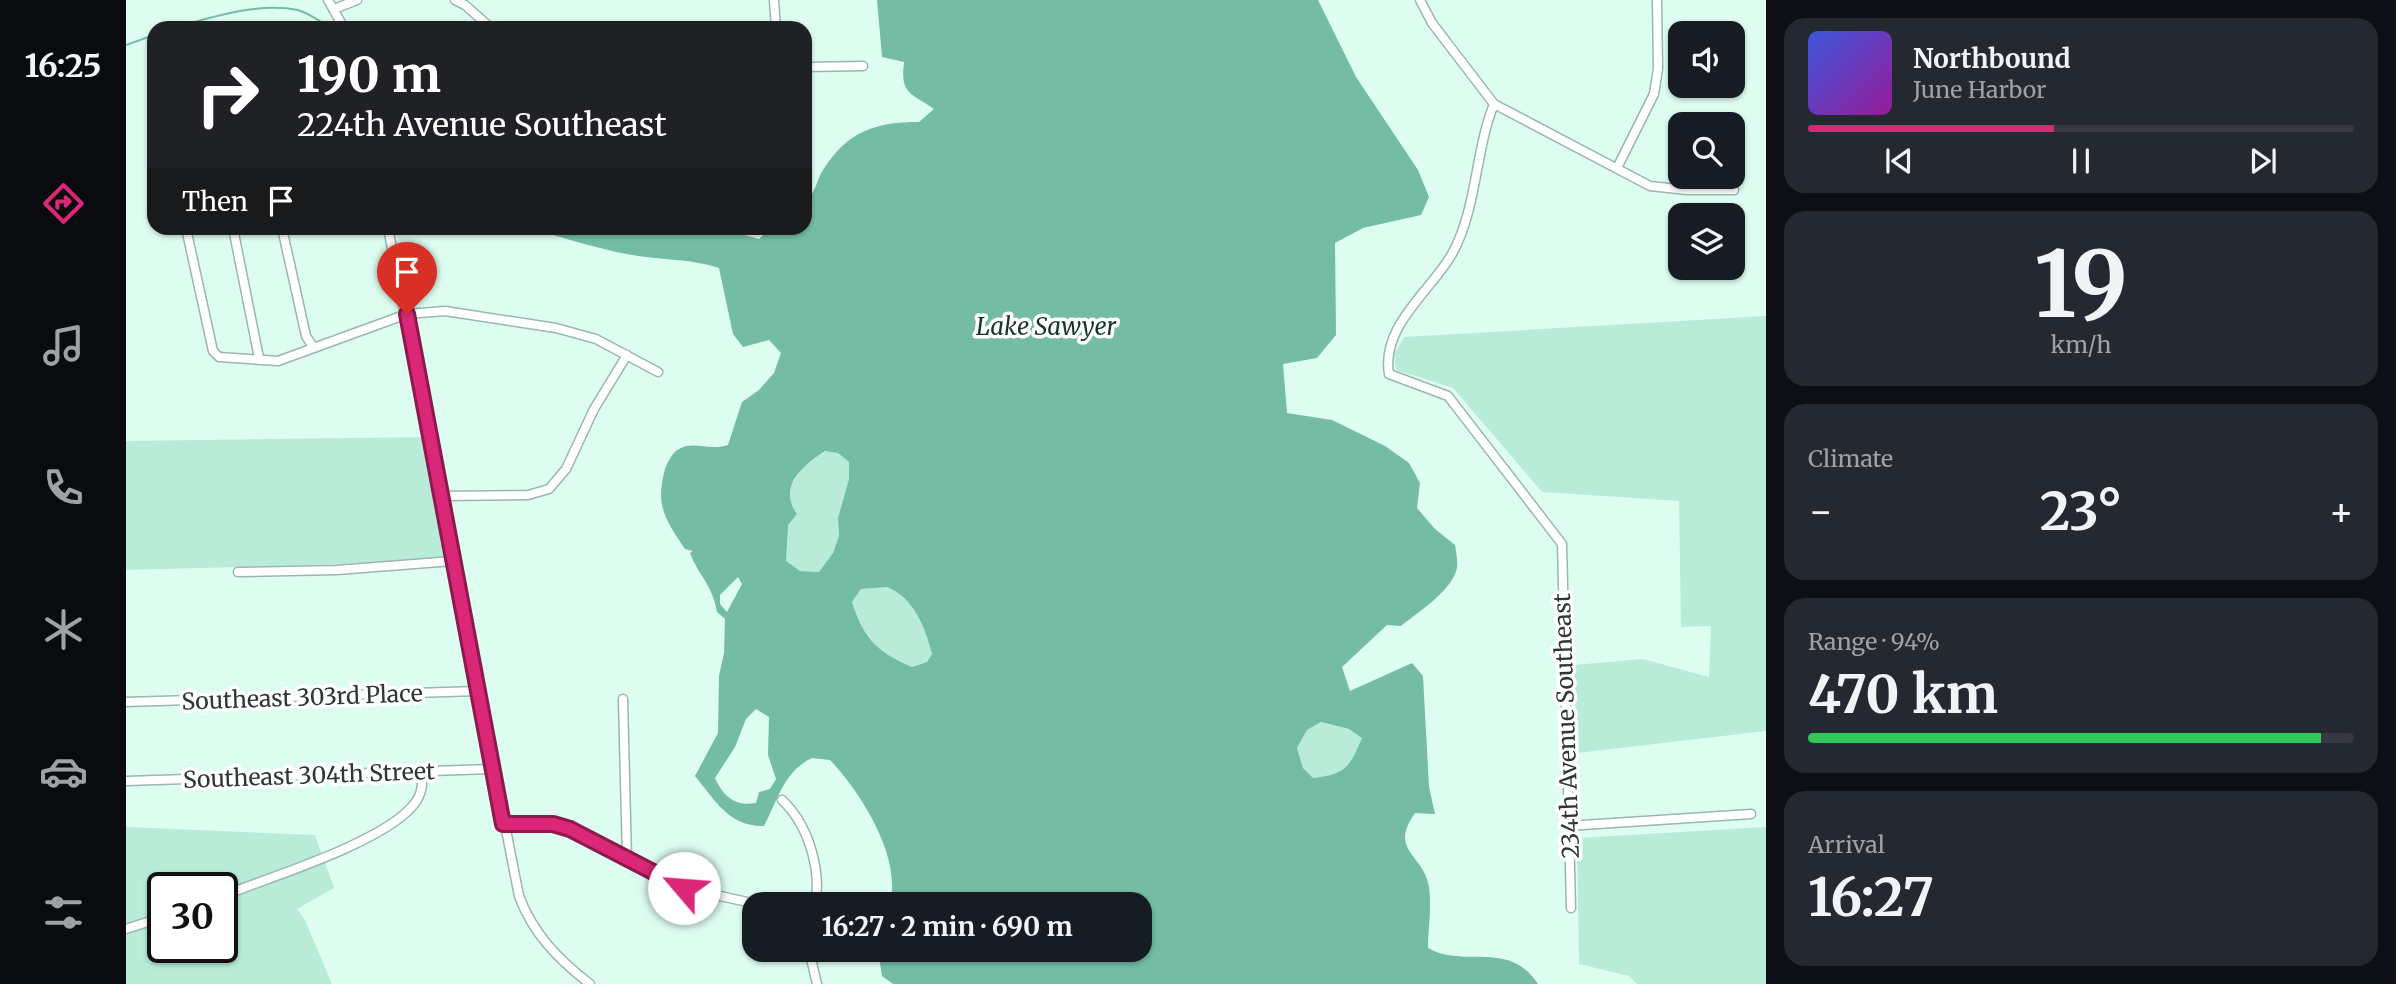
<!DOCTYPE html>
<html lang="en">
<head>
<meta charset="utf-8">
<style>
	:root { --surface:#171b24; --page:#242831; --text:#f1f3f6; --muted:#9ea1a6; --line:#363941; --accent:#db2777 }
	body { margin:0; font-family:Merriweather,serif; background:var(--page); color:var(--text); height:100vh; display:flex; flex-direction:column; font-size:26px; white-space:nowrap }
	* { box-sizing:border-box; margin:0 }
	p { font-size:23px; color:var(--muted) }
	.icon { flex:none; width:38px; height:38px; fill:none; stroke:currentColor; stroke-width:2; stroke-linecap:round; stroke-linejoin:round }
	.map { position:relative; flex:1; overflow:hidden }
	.drawer { display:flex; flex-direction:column; gap:18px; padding:18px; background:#0d0f14; width:630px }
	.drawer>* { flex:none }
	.hud { position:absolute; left:21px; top:21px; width:665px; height:214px; border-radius:21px; box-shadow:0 2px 5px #0004; background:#202124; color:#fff; overflow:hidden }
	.buttons { position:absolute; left:1542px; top:21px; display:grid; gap:14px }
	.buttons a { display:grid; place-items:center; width:77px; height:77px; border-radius:14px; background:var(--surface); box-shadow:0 2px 5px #0004; font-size:35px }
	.speed { position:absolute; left:21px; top:872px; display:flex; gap:14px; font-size:35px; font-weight:700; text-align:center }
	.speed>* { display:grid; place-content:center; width:91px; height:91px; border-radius:50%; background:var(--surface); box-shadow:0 2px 5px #0004; line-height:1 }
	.speed .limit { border:4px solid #111; border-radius:10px; background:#fff; color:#111 }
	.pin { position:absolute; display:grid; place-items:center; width:60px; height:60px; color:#fff; margin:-72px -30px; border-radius:50% 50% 50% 0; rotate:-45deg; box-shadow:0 0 7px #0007 }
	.pin .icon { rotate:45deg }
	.me { position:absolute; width:77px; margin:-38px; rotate:297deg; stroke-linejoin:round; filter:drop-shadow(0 0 5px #0008) }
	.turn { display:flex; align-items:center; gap:24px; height:147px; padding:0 35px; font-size:32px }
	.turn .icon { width:91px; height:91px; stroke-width:2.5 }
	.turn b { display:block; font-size:49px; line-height:60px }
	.then { display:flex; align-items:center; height:66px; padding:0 35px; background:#0003; gap:14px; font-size:26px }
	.big { font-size:52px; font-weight:700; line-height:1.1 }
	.drawer .tile { flex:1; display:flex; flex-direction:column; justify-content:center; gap:10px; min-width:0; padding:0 24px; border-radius:21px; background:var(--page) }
	.drawer .dial { align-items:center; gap:0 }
	.dial b { font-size:91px; line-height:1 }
	.song { display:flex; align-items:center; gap:21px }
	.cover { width:84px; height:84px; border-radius:10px; background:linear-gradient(135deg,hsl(230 70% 55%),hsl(300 70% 35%)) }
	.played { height:7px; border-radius:4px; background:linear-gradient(90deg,var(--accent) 45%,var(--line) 45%) }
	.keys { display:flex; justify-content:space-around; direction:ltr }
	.heat { display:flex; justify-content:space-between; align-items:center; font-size:38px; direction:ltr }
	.charge { height:10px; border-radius:5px; background:linear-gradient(90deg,#34c759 94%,var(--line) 0) }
	.trip { position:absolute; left:616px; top:892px; width:410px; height:70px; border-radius:21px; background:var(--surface); box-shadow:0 2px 5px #0004; font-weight:700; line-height:70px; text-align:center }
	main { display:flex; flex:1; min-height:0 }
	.tabs { display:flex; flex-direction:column; width:126px; justify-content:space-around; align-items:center; background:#090b0e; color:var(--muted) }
	.tabs .icon { width:49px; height:49px }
	.tabs .on { color:var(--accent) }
	.tabs b { font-size:32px; color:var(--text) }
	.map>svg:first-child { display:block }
	.green { fill:#b8ecd9; fill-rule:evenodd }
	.water { fill:#74bca4; fill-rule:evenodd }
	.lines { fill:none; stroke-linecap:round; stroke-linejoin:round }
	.stream { stroke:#74bca4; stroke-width:2 }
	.minor-casing { stroke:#9ab7ac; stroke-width:11 }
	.minor { stroke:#fff; stroke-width:8 }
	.route-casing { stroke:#8e194d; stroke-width:18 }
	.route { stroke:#db2777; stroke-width:12 }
	.labels { text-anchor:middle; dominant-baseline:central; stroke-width:7; stroke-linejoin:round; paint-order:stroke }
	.street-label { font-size:23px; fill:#2d3935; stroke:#fff }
	.water-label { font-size:24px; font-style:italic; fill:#14362c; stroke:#fff }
</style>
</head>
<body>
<main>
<nav class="tabs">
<b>16:25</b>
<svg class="icon on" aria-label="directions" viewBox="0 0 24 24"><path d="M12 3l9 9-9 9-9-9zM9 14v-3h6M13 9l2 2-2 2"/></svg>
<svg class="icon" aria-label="music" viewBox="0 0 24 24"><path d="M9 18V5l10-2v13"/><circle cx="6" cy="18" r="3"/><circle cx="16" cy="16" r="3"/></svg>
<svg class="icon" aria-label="phone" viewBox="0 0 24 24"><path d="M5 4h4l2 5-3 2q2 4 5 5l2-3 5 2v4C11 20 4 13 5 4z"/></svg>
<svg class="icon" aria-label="climate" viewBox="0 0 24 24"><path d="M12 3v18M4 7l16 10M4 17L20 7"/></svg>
<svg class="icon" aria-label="car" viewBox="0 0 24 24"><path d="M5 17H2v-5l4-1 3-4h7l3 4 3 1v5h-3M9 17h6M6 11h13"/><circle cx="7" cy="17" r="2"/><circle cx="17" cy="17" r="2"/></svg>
<svg class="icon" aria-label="filters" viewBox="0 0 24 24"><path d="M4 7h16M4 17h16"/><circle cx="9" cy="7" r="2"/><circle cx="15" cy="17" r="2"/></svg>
</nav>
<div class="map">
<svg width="1640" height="984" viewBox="0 0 1640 984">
	<rect width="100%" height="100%" fill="#defdf1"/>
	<path class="green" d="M 1640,316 L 1640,731 L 1451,753 L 1448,665 L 1517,659 L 1583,677 L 1585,626 L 1555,627 L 1553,501 L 1416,492 L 1327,388 L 1270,370 L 1268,354 L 1278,337 Z
		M 299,437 L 327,561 L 0,570 L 0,441 Z
		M 699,451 L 712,453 L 723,462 L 723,479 L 712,518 L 713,536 L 707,553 L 693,572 L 674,571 L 660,561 L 662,491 L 676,466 Z
		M 761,587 C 788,598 799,627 806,654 L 801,662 L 786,667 C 750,652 739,639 726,602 L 735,589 Z
		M 1195,722 L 1223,729 L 1236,738 C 1223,767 1221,774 1187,778 L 1177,768 L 1171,748 L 1181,730 Z
		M 0,827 L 189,835 L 208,888 L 171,909 L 179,920 L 206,984 L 0,984 ZM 37,887 L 96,887 L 96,947 L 37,947 Z
		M 1640,827 L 1640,984 L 1511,984 L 1503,976 L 1453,964 L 1451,838 Z"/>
	<path class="water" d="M 751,0 L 1192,0 L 1230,77 L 1292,170 L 1303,197 L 1295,215 L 1237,228 L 1209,243 L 1210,335 L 1191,358 L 1157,364 L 1161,413 L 1206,420 L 1259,446 L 1283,463 L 1294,483 L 1291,508 L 1309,529 L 1329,545 C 1330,552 1332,562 1331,568 C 1326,591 1292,612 1275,626 L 1261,625 L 1216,667 L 1224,691 L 1286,663 L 1297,676 L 1303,787 L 1309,814 L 1289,813 C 1262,851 1298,854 1303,887 C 1306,908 1302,928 1302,948 C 1338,969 1383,939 1412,984 L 767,984 L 756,976 L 752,950 L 1013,950 L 1013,905 L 763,905 C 778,861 735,792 704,760 L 686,758 C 657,772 652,800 638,826 C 603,827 589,800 569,776 L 592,733 L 593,676 L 598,653 L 599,619 L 591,612 C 586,583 573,577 564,553 L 567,551 L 559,549 C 539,519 529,506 539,469 C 542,461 547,451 555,448 C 568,441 584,451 602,445 L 616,402 L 633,390 L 648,373 L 655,353 L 643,340 L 617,347 L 607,334 L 593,268 C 566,259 539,260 512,256 C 480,251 436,238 406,228 L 593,228 L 633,239 L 644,228 L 679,228 L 679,202 C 692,189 689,183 697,170 C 722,131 749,122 793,122 L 808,109 C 785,93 774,95 778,62 L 756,57 ZM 699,451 L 712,453 L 723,462 L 723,479 L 712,518 L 713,536 L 707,553 L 693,572 L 674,571 L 660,561 L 662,525 L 671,514 C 651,487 677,465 699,451 ZM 612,577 L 616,584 L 601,612 L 594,604 L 594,595 ZM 761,587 C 788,598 799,627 806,654 L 801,662 L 786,667 C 751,652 738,639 726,602 L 735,589 ZM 630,709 L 643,717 L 642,755 L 650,779 L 644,789 L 633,792 L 630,803 C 609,807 597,796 589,778 L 609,747 L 620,719 ZM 1195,722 L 1223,729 L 1236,738 C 1223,768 1220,774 1187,778 L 1177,768 L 1171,748 L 1181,730 Z"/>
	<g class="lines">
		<path class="stream" d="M 48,28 C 86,17 132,2 172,10 C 183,13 195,22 205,28
			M 0,45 L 28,35"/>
		<defs>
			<path id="minor" d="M 202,0 L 218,28
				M 329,0 L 339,5 L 365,28
				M 648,0 L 650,28
				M 1294,0 L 1306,23 L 1368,104 C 1349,151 1351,209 1326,254 C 1304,292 1255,326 1263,374 L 1322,396 L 1436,544 L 1445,908
				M 208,9 L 231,0
				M 679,67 L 737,66
				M 1368,104 L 1524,186 L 1561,190 L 1608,190
				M 1491,168 L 1528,94 L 1532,69 L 1531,0
				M 60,228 L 87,351 L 93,357 L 152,361 L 281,314 L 319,311 L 430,328 L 470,339 L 532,372
				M 107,228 L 133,358
				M 156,228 L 180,336 L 187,347
				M 262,228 L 393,896 C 407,934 433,960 464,984
				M 316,496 L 402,495 L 423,489 L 440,469 L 468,409 L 501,355
				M 112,572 L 211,570 L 327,561
				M 497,699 L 501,859
				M 0,702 L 352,691
				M 0,781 L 366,769
				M 656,800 C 682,824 696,870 689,905
				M 377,824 L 427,824 L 444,829 L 558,888 L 635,905
				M 1441,826 L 1625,814
				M 96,896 C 144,877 260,842 289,803 C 296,794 297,783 296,773
				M 0,929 L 37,917
				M 683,950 L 691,984"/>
		</defs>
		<use href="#minor" class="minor-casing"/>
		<use href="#minor" class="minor"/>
	</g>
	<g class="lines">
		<defs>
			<path id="route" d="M 281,314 L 377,824 L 427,824 L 444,829 L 558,888"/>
		</defs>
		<use href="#route" class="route-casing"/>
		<use href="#route" class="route"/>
	</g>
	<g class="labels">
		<g class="street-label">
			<text transform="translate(176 697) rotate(-2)">Southeast 303rd Place</text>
			<text transform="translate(1440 726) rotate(-92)">234th Avenue Southeast</text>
			<text transform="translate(183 775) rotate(-2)">Southeast 304th Street</text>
		</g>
		<g class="water-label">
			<text x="920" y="326">Lake Sawyer</text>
		</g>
	</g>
</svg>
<div class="buttons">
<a><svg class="icon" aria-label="sound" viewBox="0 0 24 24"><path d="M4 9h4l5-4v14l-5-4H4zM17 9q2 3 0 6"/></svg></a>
<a><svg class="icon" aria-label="search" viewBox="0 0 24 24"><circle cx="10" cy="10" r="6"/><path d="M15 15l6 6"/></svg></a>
<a><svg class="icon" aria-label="layers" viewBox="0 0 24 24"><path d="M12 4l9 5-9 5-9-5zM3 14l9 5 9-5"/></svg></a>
</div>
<div class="speed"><div class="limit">30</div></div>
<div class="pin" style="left:281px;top:314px;background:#d93025"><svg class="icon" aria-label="arrive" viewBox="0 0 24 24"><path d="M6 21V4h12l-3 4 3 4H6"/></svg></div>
<svg class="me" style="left:558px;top:888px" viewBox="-20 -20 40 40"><circle r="19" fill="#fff"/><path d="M0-13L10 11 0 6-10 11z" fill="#db2777"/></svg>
<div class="trip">16:27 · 2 min · 690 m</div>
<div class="hud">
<div class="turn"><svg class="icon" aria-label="right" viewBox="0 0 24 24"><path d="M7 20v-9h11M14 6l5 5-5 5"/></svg><div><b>190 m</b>224th Avenue Southeast</div></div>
<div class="then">Then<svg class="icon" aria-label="arrive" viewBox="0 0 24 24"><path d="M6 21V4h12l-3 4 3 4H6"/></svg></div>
</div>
</div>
<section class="drawer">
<div class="tile">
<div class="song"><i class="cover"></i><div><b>Northbound</b><p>June Harbor</p></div></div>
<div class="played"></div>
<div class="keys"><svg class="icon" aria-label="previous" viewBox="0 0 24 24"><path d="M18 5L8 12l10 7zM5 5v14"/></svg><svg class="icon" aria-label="pause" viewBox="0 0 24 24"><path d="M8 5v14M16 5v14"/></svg><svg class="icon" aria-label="next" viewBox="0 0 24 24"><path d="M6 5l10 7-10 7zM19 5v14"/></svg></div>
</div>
<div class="tile dial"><b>19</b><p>km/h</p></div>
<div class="tile"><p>Climate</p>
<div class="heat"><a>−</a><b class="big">23°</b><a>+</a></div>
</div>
<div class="tile"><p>Range · 94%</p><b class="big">470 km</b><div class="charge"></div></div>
<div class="tile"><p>Arrival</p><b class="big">16:27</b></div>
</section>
</main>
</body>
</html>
